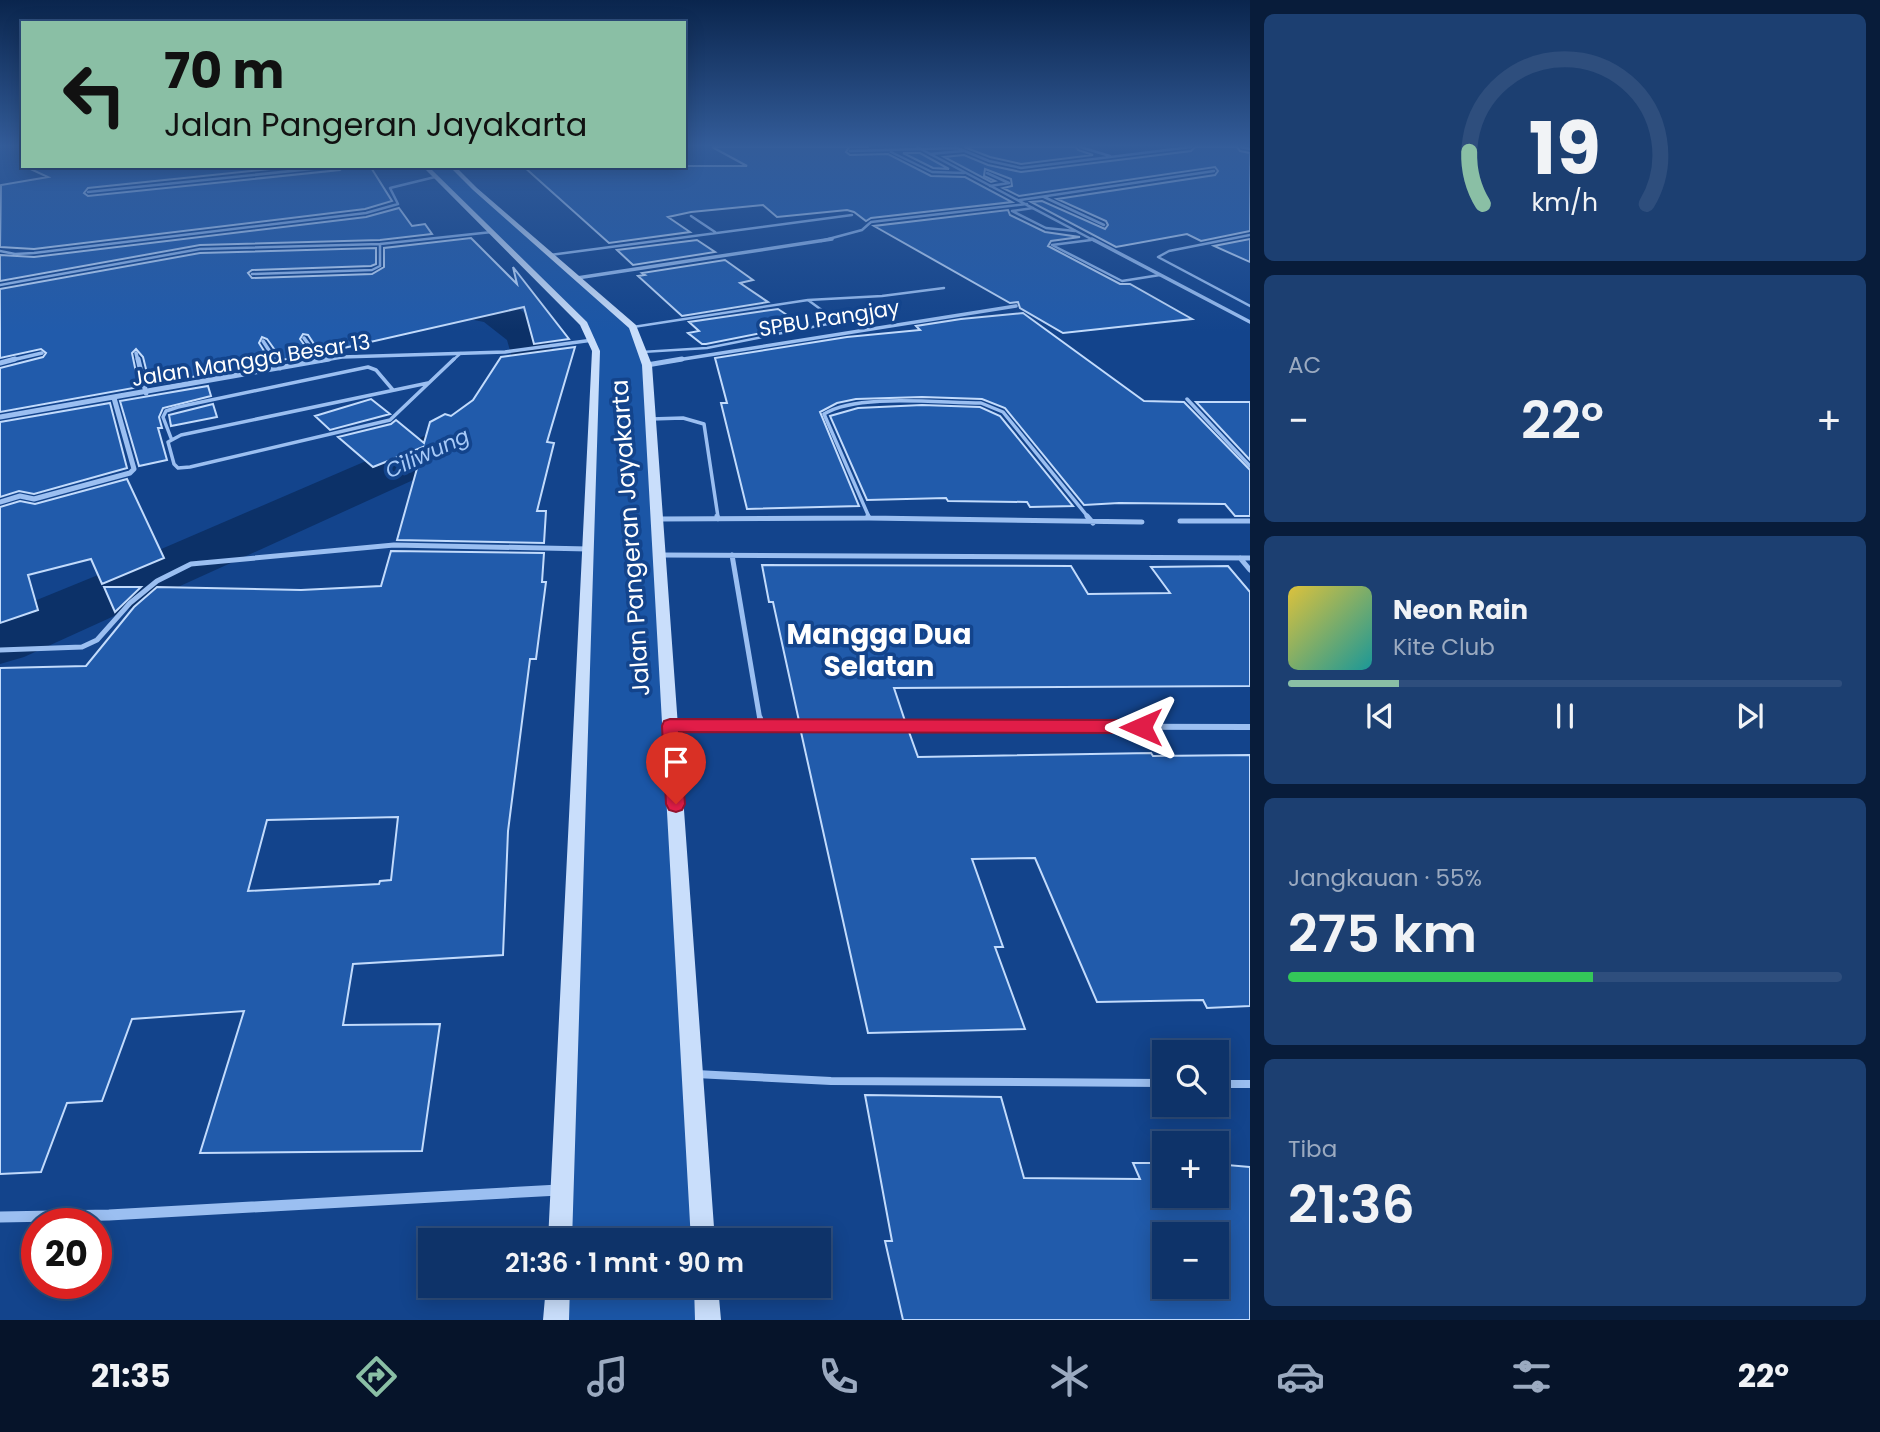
<!DOCTYPE html>
<html lang="id">
<head>
<meta charset="utf-8">
<style>
	:root { --surface:#0e3369; --page:#1c3f71; --text:#f1f3f6; --muted:#9baac0; --line:#2e4e7d; --accent:#8abfa5 }
	body { margin:0; font-family:Poppins,sans-serif; background:var(--page); color:var(--text); height:100vh; display:flex; flex-direction:column; font-size:26px; white-space:nowrap }
	* { box-sizing:border-box; margin:0 }
	p { font-size:23px; color:var(--muted) }
	.icon { flex:none; width:38px; height:38px; fill:none; stroke:currentColor; stroke-width:2; stroke-linecap:round; stroke-linejoin:round }
	.map { position:relative; flex:1; overflow:hidden }
	.side { display:flex; flex-direction:column; gap:14px; padding:14px; background:#081c3a; width:630px }
	.side>* { flex:none }
	.banner { position:absolute; left:21px; top:21px; width:665px; height:147px; border-radius:0px; box-shadow:0 4px 18px #0003,0 0 0 2px var(--line); background:#8abfa5; color:#111; overflow:hidden }
	.buttons { position:absolute; left:1152px; top:1040px; display:grid; gap:14px }
	.buttons a { display:grid; place-items:center; width:77px; height:77px; border-radius:0px; background:var(--surface); box-shadow:0 4px 18px #0003,0 0 0 2px var(--line); font-size:35px }
	.speed { position:absolute; left:21px; top:1208px; display:flex; gap:14px; font-size:35px; font-weight:700; text-align:center }
	.speed>* { display:grid; place-content:center; width:91px; height:91px; border-radius:50%; background:var(--surface); box-shadow:0 4px 18px #0003,0 0 0 2px var(--line); line-height:1 }
	.speed .limit { border:10px solid #d22; background:#fff; color:#111 }
	.pin { position:absolute; display:grid; place-items:center; width:60px; height:60px; color:#fff; margin:-72px -30px; border-radius:50% 50% 50% 0; rotate:-45deg; box-shadow:0 0 7px #0007 }
	.pin .icon { rotate:45deg }
	.me { position:absolute; width:77px; margin:-38px; rotate:270deg; stroke-linejoin:round; filter:drop-shadow(0 0 5px #0008) }
	.turn { display:flex; align-items:center; gap:24px; height:147px; padding:0 28px; font-size:32px }
	.turn .icon { width:91px; height:91px; stroke-width:2.5 }
	.turn b { display:block; font-size:49px; line-height:60px }
	.big { font-size:52px; font-weight:600; line-height:1.1 }
	.side .card { flex:1; display:flex; flex-direction:column; justify-content:center; gap:10px; min-width:0; padding:0 24px; border-radius:10px; background:var(--page) }
	.side .dial { align-items:center; gap:0 }
	.dial svg { height:182px; overflow:visible; fill:none; stroke:var(--line); stroke-width:7; stroke-linecap:round; text-anchor:middle }
	.dial text { fill:var(--text); stroke:none }
	.song { display:flex; align-items:center; gap:21px }
	.cover { width:84px; height:84px; border-radius:10px; background:linear-gradient(135deg,hsl(50 70% 55%),hsl(180 70% 35%)) }
	.played { height:7px; border-radius:4px; background:linear-gradient(90deg,var(--accent) 20%,var(--line) 20%) }
	.keys { display:flex; justify-content:space-around; direction:ltr }
	.heat { display:flex; justify-content:space-between; align-items:center; font-size:38px; direction:ltr }
	.charge { height:10px; border-radius:5px; background:linear-gradient(90deg,#34c759 55%,var(--line) 0) }
	.trip { position:absolute; left:418px; top:1228px; width:413px; height:70px; border-radius:0px; background:var(--surface); box-shadow:0 4px 18px #0003,0 0 0 2px var(--line); font-weight:600; line-height:70px; text-align:center }
	.tab-bar { display:flex; height:112px; justify-content:space-around; align-items:center; background:#06142a; color:var(--muted) }
	.tab-bar .icon { width:49px; height:49px }
	.tab-bar .on { color:var(--accent) }
	.tab-bar b { font-size:32px; color:var(--text) }
	main { display:flex; flex:1; min-height:0 }
	.map>svg:first-child { display:block }
	.green { fill:#1b56a6 }
	.lines { fill:none; stroke-linecap:round; stroke-linejoin:round }
	.river { fill:#0c3168; fill-rule:evenodd }
	.building { fill:#215bab; stroke:#c2dbfc; stroke-width:2; fill-rule:evenodd }
	.lane-far4 { stroke:#9bbff1; stroke-width:2.5 }
	.lane-far3 { stroke:#9bbff1; stroke-width:3.5 }
	.lane-far2 { stroke:#9bbff1; stroke-width:5 }
	.lane-far1 { stroke:#9bbff1; stroke-width:6 }
	.lane { stroke:#9bbff1; stroke-width:8 }
	.street-far3 { stroke:#9bbff1; stroke-width:2.5 }
	.street-far2 { stroke:#9bbff1; stroke-width:3.5 }
	.street-far1 { stroke:#9bbff1; stroke-width:5 }
	.street { stroke:#9bbff1; stroke-width:11 }
	.secondary { fill:#c9defb; fill-rule:evenodd }
	.route { fill:#e11d48; stroke:#92132f; stroke-width:2 }
	.labels { text-anchor:middle; dominant-baseline:central; stroke-width:7; stroke-linejoin:round; paint-order:stroke }
	.far-street-label { font-size:21px; fill:#fff; stroke:#13448c }
	.far-water-label { font-size:21px; font-style:italic; fill:#a7caf8; stroke:#13448c }
	.street-label { font-size:24px; fill:#fff; stroke:#13448c }
	.quarter-label { font-size:28px; font-weight:bold; fill:#fff; stroke:#13448c }
</style>
</head>
<body>
<main>
<div class="map">
<svg width="1250" height="1320" viewBox="0 0 1250 1320">
	<rect width="100%" height="100%" fill="#13448c"/>
	<path class="green" d="M 425,166 L 452,166 L 633,327 L 642,352 L 703,1241 L 560,1241 L 596,351 L 584,324 Z
		M 558,1286 L 706,1286 L 708,1320 L 556,1320 Z"/>
	<g class="lines">
		<path class="river" d="M 404,283 L 511,303 L 542,326 L 561,368 L 540,404 L 488,446 L 24,657 L 0,664 L 0,615 L 152,553 L 452,424 L 505,385 L 515,368 L 507,340 L 484,322 L 390,303 L 384,295 L 390,287 Z"/>
	</g>
	<path class="building" d="M 712,147 L 869,147 L 849,147 L 846,152 L 850,155 L 888,154 L 931,176 L 965,177 L 1012,202 L 871,218 L 866,221 L 854,212 L 847,210 L 777,217 L 763,205 L 691,212 L 668,217 L 690,232 L 609,243 L 523,166 L 747,166 Z
		M 964,147 L 1076,147 L 1078,150 L 1093,155 L 1021,164 L 990,157 Z
		M 1195,147 L 1237,147 L 1240,151 L 1250,153 L 1250,231 L 1201,241 L 1187,234 L 1116,247 L 1031,202 L 1042,201 L 1105,229 L 1108,225 L 1106,221 L 1057,199 L 1215,175 L 1218,171 L 1215,167 L 1019,196 L 1003,188 L 1012,186 L 1011,179 L 985,169 L 984,176 L 995,181 L 991,182 L 944,157 L 964,155 L 988,165 L 1021,172 L 1191,151 Z
		M 903,153 L 920,153 L 949,169 L 933,168 Z
		M 24,166 L 299,166 L 88,188 L 84,193 L 88,196 L 340,170 L 344,166 L 370,166 L 392,201 L 365,209 L 34,249 L 0,247 L 1,185 L 48,177 Z
		M 399,208 L 412,226 L 425,224 L 432,234 L 380,240 L 200,245 L 0,281 L 0,255 L 34,257 L 366,217 Z
		M 1008,210 L 1010,215 L 1045,232 L 1080,237 L 1051,241 L 1048,246 L 1120,284 L 1130,284 L 1192,319 L 1063,333 L 1020,308 L 1018,302 L 1010,303 L 874,226 Z
		M 471,238 L 517,284 L 513,267 L 569,339 L 534,344 L 524,307 L 335,350 L 318,350 L 308,335 L 303,334 L 300,339 L 311,354 L 282,360 L 267,339 L 262,337 L 259,343 L 271,362 L 150,385 L 143,357 L 136,349 L 132,353 L 139,387 L 0,412 L 0,368 L 43,357 L 46,353 L 41,349 L 0,358 L 0,289 L 200,253 L 376,248 L 376,264 L 371,266 L 252,270 L 248,273 L 252,278 L 372,274 L 384,267 L 384,248 Z
		M 1250,239 L 1250,262 L 1214,246 Z
		M 697,240 L 715,252 L 633,265 L 617,250 Z
		M 725,260 L 753,280 L 740,283 L 768,302 L 682,316 L 638,276 L 645,275 L 642,273 Z
		M 778,309 L 802,325 L 706,344 L 702,344 L 688,333 L 699,331 L 689,322 Z
		M 1023,313 L 1144,401 L 1184,402 L 1250,470 L 1250,516 L 1235,516 L 1225,504 L 1119,503 L 1084,505 L 1005,408 L 982,399 L 922,397 L 856,399 L 837,403 L 820,412 L 859,506 L 747,509 L 721,403 L 727,403 L 715,358 L 847,337 L 920,330 L 916,326 L 961,319 Z
		M 575,347 L 547,442 L 554,443 L 537,511 L 546,511 L 544,543 L 397,540 L 423,447 L 373,467 L 338,437 L 391,424 L 396,420 L 424,443 L 430,422 L 445,414 L 451,416 L 473,400 L 501,357 Z
		M 208,386 L 211,396 L 163,408 L 159,417 L 162,428 L 158,428 L 167,460 L 139,466 L 120,401 Z
		M 371,399 L 390,414 L 330,430 L 315,416 Z
		M 1196,402 L 1250,402 L 1250,460 Z
		M 110,403 L 127,468 L 34,494 L 19,491 L 0,497 L 0,422 Z
		M 213,404 L 217,417 L 171,426 L 169,415 Z
		M 922,405 L 980,407 L 1000,416 L 1073,506 L 1030,507 L 1027,502 L 948,501 L 946,498 L 867,500 L 830,416 L 858,408 Z
		M 127,479 L 164,558 L 102,584 L 91,559 L 28,575 L 38,610 L 0,623 L 0,507 L 20,501 L 35,504 Z
		M 391,551 L 544,553 L 542,582 L 546,582 L 536,659 L 530,659 L 508,831 L 503,955 L 353,964 L 343,1025 L 440,1024 L 422,1151 L 200,1153 L 244,1011 L 132,1019 L 102,1101 L 67,1103 L 41,1172 L 0,1174 L 0,668 L 86,666 L 134,607 L 157,587 L 301,590 L 381,586 ZM 398,817 L 391,880 L 380,881 L 379,884 L 248,891 L 267,820 Z
		M 762,565 L 1071,566 L 1088,594 L 1170,593 L 1151,567 L 1228,566 L 1250,592 L 1250,686 L 894,688 L 905,721 L 799,721 L 773,602 L 769,602 Z
		M 104,587 L 141,587 L 115,612 Z
		M 801,732 L 909,732 L 918,757 L 1151,753 L 1153,756 L 1250,755 L 1250,1006 L 1207,1008 L 1203,1000 L 1097,1002 L 1035,858 L 972,859 L 1003,947 L 995,947 L 1025,1029 L 868,1033 Z
		M 865,1095 L 1001,1097 L 1024,1178 L 1140,1179 L 1133,1163 L 1164,1163 L 1164,1195 L 1216,1195 L 1216,1164 L 1250,1167 L 1250,1320 L 903,1320 L 885,1241 L 892,1241 ZM 1164,1234 L 1216,1234 L 1216,1286 L 1164,1286 Z"/>
	<g class="lines">
		<path class="lane-far4" d="M 955,147 L 989,161 L 1021,168 L 1191,147
			M 1080,147 L 1110,156
			M 1241,147 L 1250,149
			M 850,151 L 957,148
			M 891,152 L 932,172 L 964,173
			M 930,154 L 963,151
			M 987,173 L 1009,183 L 990,186
			M 88,192 L 340,166
			M 1044,197 L 1104,225
			M 1020,200 L 1214,171
			M 1033,208 L 1012,211 L 1046,228 L 1075,231
			M 691,216 L 715,232
			M 1250,235 L 1169,251 L 1158,257 L 1250,306
			M 1091,240 L 1052,245 L 1122,281 L 1160,275
			M 0,251 L 15,254 L 34,253 L 366,213 L 398,204 L 390,188 L 435,177
			M 550,255 L 852,215
			M 252,274 L 372,270 L 380,266 L 380,244
			M 0,285 L 200,249 L 380,244 L 492,232
			M 633,327 L 808,300 L 882,296 L 944,288
			M 642,352 L 707,348 L 838,322 L 808,300
			M 452,361 L 461,353"/>
		<path class="lane-far3" d="M 428,383 L 181,435 L 168,442 L 174,464 L 178,468 L 190,467 L 390,420 L 454,359
			M 1187,399 L 1250,466
			M 651,419 L 683,418 L 704,424 L 718,517
			M 171,438 L 163,417 L 166,411 L 178,407 L 368,367 L 376,370 L 393,390
			M 869,517 L 824,414 C 858,393 939,403 981,403 L 1003,412 L 1088,517"/>
		<path class="lane-far2" d="M 717,516 L 718,519
			M 868,516 L 869,518
			M 1087,516 L 1093,523
			M 659,519 L 869,518 L 1142,522
			M 1180,521 L 1250,521
			M 662,555 L 1250,558
			M 732,555 L 760,720
			M 1240,558 L 1250,570
			M 0,650 L 82,647 L 97,640 L 130,603 L 157,581 L 191,564 L 394,545 L 588,549"/>
		<path class="lane-far1" d="M 760,718 L 761,726
			M 672,726 L 1250,727"/>
		<path class="lane" d="M 696,1074 L 831,1081 L 1164,1083
			M 1216,1084 L 1250,1084"/>
		<path class="street-far3" d="M 917,147 L 1095,241
			M 821,241 L 862,230 L 871,222 L 1027,204"/>
		<path class="street-far2" d="M 1092,239 L 1250,322
			M 577,278 L 832,239
			M 304,338 L 321,361
			M 263,341 L 276,361
			M 136,353 L 138,361
			M 8,361 L 42,353
			M 319,361 L 342,357 L 505,352 L 593,340
			M 671,361 L 1016,306"/>
		<path class="street-far1" d="M 138,359 L 146,393
			M 275,359 L 280,368
			M 0,363 L 15,359
			M 647,365 L 682,359
			M 0,417 L 329,359
			M 0,502 L 20,496 L 34,499 L 130,473 L 134,469 L 114,398"/>
		<path class="street" d="M 0,1217 L 109,1215 L 559,1190"/>
		<path class="secondary" d="M 422,166 L 428,166 L 587,322 L 600,351 L 572,1241 L 548,1241 L 592,351 L 580,325 Z
			M 449,166 L 455,166 L 477,188 L 636,325 L 652,365 L 715,1241 L 691,1241 L 642,365 L 629,328 L 473,190 Z
			M 546,1286 L 570,1286 L 569,1320 L 543,1320 Z
			M 694,1286 L 718,1286 L 721,1320 L 695,1320 Z"/>
	</g>
	<linearGradient id="sky" x2="0" y2="1"><stop stop-color="#0a254d"/><stop offset="0.44" stop-color="#335c99"/><stop offset="1" stop-color="#335c99" stop-opacity="0"/></linearGradient>
	<rect width="1250" height="331" fill="url(#sky)"/>
	<path class="route" d="M 670,719 L 1141,720 L 1147,722 L 1150,727 L 1147,731 L 1141,733 L 679,732 L 685,804 L 682,810 L 676,812 L 669,810 L 666,804 L 662,726 L 664,721 Z"/>
	<g class="labels">
		<g class="far-street-label">
			<text transform="translate(829 318) rotate(-9)">SPBU Pangjay</text>
			<text transform="translate(251 360) rotate(-9)">Jalan Mangga Besar 13</text>
		</g>
		<g class="far-water-label">
			<text transform="translate(427 453) rotate(-25)">Ciliwung</text>
		</g>
		<g class="street-label">
			<text transform="translate(630 538) rotate(-94)">Jalan Pangeran Jayakarta</text>
		</g>
		<g class="quarter-label">
			<text x="879" y="634">Mangga Dua<tspan x="879" dy="32">Selatan</tspan></text>
		</g>
	</g>
</svg>
<div class="buttons">
<a><svg class="icon" aria-label="search" viewBox="0 0 24 24"><circle cx="10" cy="10" r="6"/><path d="M15 15l6 6"/></svg></a>
<a>+</a>
<a>−</a>
</div>
<div class="speed"><div class="limit">20</div></div>
<div class="pin" style="left:676px;top:804px;background:#d93025"><svg class="icon" aria-label="arrive" viewBox="0 0 24 24"><path d="M6 21V4h12l-3 4 3 4H6"/></svg></div>
<svg class="me" style="left:1141px;top:727px" viewBox="-20 -20 40 40"><path d="M0-17L14 15 0 8-14 15z" fill="#e11d48" stroke="#fff" stroke-width="4"/></svg>
<div class="trip">21:36 · 1 mnt · 90 m</div>
<div class="banner">
<div class="turn"><svg class="icon" aria-label="left" viewBox="0 0 24 24"><path d="M17 20v-9H6M10 6l-5 5 5 5"/></svg><div><b>70 m</b>Jalan Pangeran Jayakarta</div></div>
</div>
</div>
<section class="side">
<div class="card dial"><svg viewBox="0 0 100 80">
<path d="M14 69A42 42 0 1 1 86 69"/>
<path d="M14 69A42 42 0 0 1 8 46" stroke="#8abfa5"/>
<text x="50" y="56" font-size="32" font-weight="700">19</text>
<text x="50" y="72" font-size="11">km/h</text>
</svg></div>
<div class="card"><p>AC</p>
<div class="heat"><a>−</a><b class="big">22°</b><a>+</a></div>
</div>
<div class="card">
<div class="song"><i class="cover"></i><div><b>Neon Rain</b><p>Kite Club</p></div></div>
<div class="played"></div>
<div class="keys"><svg class="icon" aria-label="previous" viewBox="0 0 24 24"><path d="M18 5L8 12l10 7zM5 5v14"/></svg><svg class="icon" aria-label="pause" viewBox="0 0 24 24"><path d="M8 5v14M16 5v14"/></svg><svg class="icon" aria-label="next" viewBox="0 0 24 24"><path d="M6 5l10 7-10 7zM19 5v14"/></svg></div>
</div>
<div class="card"><p>Jangkauan · 55%</p><b class="big">275 km</b><div class="charge"></div></div>
<div class="card"><p>Tiba</p><b class="big">21:36</b></div>
</section>
</main>
<nav class="tab-bar">
<b>21:35</b>
<svg class="icon on" aria-label="directions" viewBox="0 0 24 24"><path d="M12 3l9 9-9 9-9-9zM9 14v-3h6M13 9l2 2-2 2"/></svg>
<svg class="icon" aria-label="music" viewBox="0 0 24 24"><path d="M9 18V5l10-2v13"/><circle cx="6" cy="18" r="3"/><circle cx="16" cy="16" r="3"/></svg>
<svg class="icon" aria-label="phone" viewBox="0 0 24 24"><path d="M5 4h4l2 5-3 2q2 4 5 5l2-3 5 2v4C11 20 4 13 5 4z"/></svg>
<svg class="icon" aria-label="climate" viewBox="0 0 24 24"><path d="M12 3v18M4 7l16 10M4 17L20 7"/></svg>
<svg class="icon" aria-label="car" viewBox="0 0 24 24"><path d="M5 17H2v-5l4-1 3-4h7l3 4 3 1v5h-3M9 17h6M6 11h13"/><circle cx="7" cy="17" r="2"/><circle cx="17" cy="17" r="2"/></svg>
<svg class="icon" aria-label="filters" viewBox="0 0 24 24"><path d="M4 7h16M4 17h16"/><circle cx="9" cy="7" r="2"/><circle cx="15" cy="17" r="2"/></svg>
<b>22°</b>
</nav>
</body>
</html>
